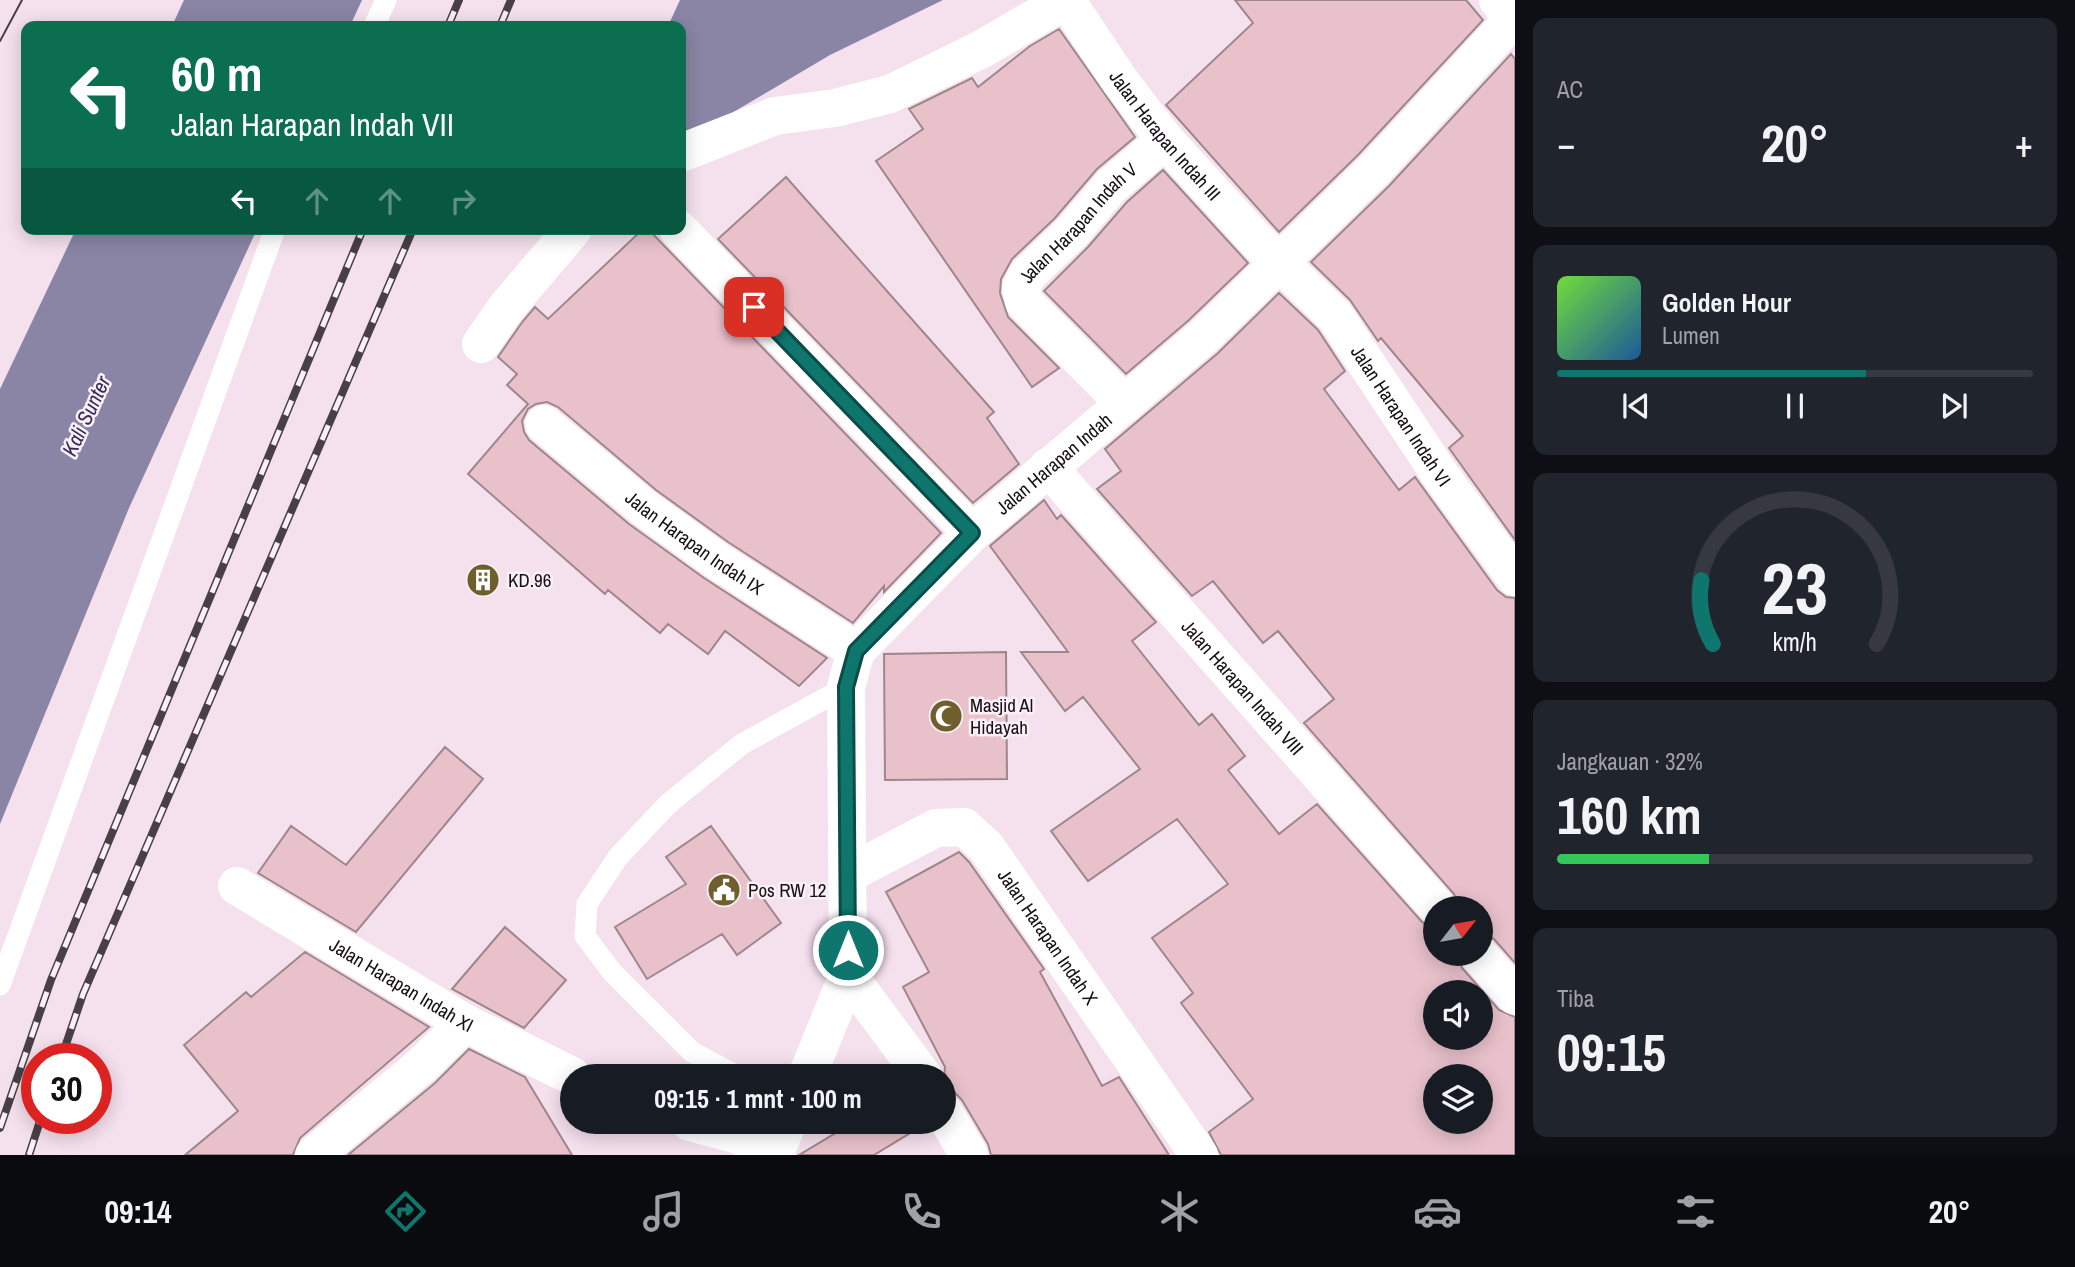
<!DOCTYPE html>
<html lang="id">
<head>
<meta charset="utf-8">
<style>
	:root { --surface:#171b24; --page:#20242c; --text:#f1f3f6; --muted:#9ea1a6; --line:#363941; --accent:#0f766e }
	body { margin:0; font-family:"Archivo Narrow",sans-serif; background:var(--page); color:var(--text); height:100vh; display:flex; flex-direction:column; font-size:26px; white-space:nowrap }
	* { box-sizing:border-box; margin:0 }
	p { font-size:23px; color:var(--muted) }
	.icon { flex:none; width:38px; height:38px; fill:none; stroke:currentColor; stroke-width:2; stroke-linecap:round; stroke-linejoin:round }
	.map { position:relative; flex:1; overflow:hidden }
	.sheet { display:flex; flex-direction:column; gap:18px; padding:18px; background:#0d0f14; width:560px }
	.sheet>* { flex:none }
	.top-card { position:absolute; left:21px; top:21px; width:665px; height:214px; border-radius:14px; box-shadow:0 4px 18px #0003; background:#0b6e4f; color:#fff; overflow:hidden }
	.needle { width:46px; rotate:59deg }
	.controls { position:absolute; left:1423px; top:896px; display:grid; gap:14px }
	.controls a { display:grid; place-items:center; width:70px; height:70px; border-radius:50%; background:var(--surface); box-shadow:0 4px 18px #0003; font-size:35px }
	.speed { position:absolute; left:21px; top:1043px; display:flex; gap:14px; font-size:35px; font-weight:700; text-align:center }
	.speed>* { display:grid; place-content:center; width:91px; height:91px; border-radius:50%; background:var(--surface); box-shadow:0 4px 18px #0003; line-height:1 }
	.speed .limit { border:10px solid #d22; background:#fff; color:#111 }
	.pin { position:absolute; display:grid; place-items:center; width:60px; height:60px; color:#fff; margin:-30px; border-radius:14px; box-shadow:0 4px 10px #0006 }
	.me { position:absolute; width:77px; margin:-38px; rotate:0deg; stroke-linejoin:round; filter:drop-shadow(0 0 5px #0008) }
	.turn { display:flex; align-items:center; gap:24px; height:147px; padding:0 35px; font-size:32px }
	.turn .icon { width:91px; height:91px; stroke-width:2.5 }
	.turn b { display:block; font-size:49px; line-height:60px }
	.lanes { display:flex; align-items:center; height:66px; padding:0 35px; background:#0003; justify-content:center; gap:35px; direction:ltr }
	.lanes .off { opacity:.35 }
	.big { font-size:52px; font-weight:700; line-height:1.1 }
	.sheet .tile { flex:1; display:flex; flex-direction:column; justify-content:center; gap:10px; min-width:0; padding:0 24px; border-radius:14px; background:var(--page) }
	.sheet .dial { align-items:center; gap:0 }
	.dial svg { height:182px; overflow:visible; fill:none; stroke:var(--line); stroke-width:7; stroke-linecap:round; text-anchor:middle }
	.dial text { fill:var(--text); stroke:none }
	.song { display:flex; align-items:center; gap:21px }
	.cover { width:84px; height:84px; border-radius:10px; background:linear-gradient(135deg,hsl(100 70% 55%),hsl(210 70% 35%)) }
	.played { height:7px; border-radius:4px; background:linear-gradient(90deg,var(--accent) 65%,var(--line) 65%) }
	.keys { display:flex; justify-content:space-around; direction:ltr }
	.heat { display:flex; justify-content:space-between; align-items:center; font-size:38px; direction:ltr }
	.charge { height:10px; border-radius:5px; background:linear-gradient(90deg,#34c759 32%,var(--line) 0) }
	.trip { position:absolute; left:560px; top:1064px; width:396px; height:70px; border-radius:35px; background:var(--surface); box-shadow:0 4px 18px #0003; font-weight:700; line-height:70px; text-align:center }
	.dock { display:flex; height:112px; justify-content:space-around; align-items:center; background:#090b0e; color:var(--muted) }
	.dock .icon { width:49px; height:49px }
	.dock .selected { color:var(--accent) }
	.dock b { font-size:32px; color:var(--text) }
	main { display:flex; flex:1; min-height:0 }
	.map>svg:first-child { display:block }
	.water { fill:#8a85a5 }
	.building { fill:#e9c1cb; stroke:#9e878c; stroke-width:2; fill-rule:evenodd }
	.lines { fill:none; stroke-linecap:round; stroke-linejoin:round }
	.lane { stroke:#fff; stroke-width:21 }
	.street { stroke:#fff; stroke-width:38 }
	.tram { stroke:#493f46; stroke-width:2 }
	.rail-casing { stroke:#493f46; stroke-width:8 }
	.rail { stroke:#fcf0f8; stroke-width:5; stroke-dasharray:16; stroke-linecap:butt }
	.route-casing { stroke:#0a4d48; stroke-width:18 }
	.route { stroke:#0f766e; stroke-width:12 }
	.labels { text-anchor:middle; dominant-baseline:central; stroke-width:5; stroke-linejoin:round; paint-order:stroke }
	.street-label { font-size:19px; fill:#171015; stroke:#fcf0f8 }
	.poi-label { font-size:19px; fill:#171015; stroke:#fcf0f8; text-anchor:start }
	.water-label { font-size:21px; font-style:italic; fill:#372c59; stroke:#fcf0f8 }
</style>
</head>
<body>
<main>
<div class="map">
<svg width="1515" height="1155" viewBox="0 0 1515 1155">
	<rect width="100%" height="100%" fill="#f5e0ed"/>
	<path class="water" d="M 184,0 L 362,0 L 350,26 L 172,26 Z
		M 680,0 L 943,0 L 830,55 L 681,143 L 681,26 L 668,26 Z
		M 76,229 L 257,229 L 129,508 L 0,824 L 0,389 Z"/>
	<path class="building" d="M 1235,0 L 1466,0 L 1483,20 L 1358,155 L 1279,232 L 1166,105 L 1253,23 Z
		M 1059,29 L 1135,137 L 1097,169 L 1055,218 L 1012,259 L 1001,279 L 1000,293 L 1008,317 L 1059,368 L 1032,387 L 876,161 L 923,129 L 909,109 L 972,78 L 978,87 L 1030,46 Z
		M 1511,54 L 1515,59 L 1515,540 L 1449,448 L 1463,436 L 1381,338 L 1378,341 L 1350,300 L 1311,262 L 1389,186 Z
		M 1163,170 L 1248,263 L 1189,320 L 1126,374 L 1044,291 L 1088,247 L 1127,202 Z
		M 786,177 L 994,412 L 987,418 L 1019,464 L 973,503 L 718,239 Z
		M 643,229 L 648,229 L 941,533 L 884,592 L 884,586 L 853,623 L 728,542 L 656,490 L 558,407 L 547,402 L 536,404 L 528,409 L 522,421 L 524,432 L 529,440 L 629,524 L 704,578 L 827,658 L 799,686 L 725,631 L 708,654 L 668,624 L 660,633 L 608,590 L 605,594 L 468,474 L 528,404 L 507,385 L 517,374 L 498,357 L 523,321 L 535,307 L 548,319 Z
		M 1279,293 L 1318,330 L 1345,371 L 1324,389 L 1399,490 L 1415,477 L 1497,590 L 1506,597 L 1515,598 L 1515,963 L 1494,939 L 1480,933 L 1480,908 L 1459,908 L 1454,894 L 1304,723 L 1334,699 L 1278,631 L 1263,643 L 1213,581 L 1192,596 L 1097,489 L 1121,471 L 1105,449 L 1218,353 Z
		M 1044,500 L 1057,519 L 1061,515 L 1156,622 L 1132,641 L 1199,725 L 1212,714 L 1245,756 L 1228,770 L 1279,834 L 1317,804 L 1422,922 L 1435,929 L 1435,954 L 1457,954 L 1462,968 L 1499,1010 L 1515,1017 L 1515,1155 L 1221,1155 L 1209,1132 L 1253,1099 L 1181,1003 L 1193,993 L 1152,938 L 1228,884 L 1177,819 L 1088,881 L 1051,831 L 1140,769 L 1083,697 L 1065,711 L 1021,652 L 1068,652 L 990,546 ZM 1435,992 L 1480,992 L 1480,1038 L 1435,1038 ZM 1435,1076 L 1480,1076 L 1480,1122 L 1435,1122 Z
		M 1006,652 L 1007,779 L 885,780 L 884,654 Z
		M 445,747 L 483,779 L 356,932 L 258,873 L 291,826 L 346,865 Z
		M 711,826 L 781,923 L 737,955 L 722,934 L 647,979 L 615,927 L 686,884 L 666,857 Z
		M 959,852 L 969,862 L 1044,969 L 1040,972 L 1102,1086 L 1119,1077 L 1169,1155 L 991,1155 L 988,1144 L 962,1100 L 954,1092 L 943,1089 L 945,1067 L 903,987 L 929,972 L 886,892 Z
		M 505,927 L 566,980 L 524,1028 L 452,989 Z
		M 305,952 L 429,1027 L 300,1138 L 293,1155 L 185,1155 L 238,1111 L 184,1045 L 246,992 L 251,997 Z
		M 469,1049 L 525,1077 L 572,1155 L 348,1155 L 435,1083 Z
		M 854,1122 L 924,1122 L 925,1124 L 874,1155 L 799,1155 Z"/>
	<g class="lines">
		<path class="lane" d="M 374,26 L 386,0
			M 0,985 L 275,229
			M 737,1076 L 692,1052 L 612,972 L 585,936 L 587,904 L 618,857 L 668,804 L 742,744 L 846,687"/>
		<g class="street">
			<path id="s1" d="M 1066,0 L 1120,81 L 1165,140 L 1257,241 L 1335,316 L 1441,476 L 1515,577"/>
			<path d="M 681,153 L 775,116 L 835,108 L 890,94 L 982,49 L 1066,0"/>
			<path d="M 678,229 L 972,533"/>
			<path d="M 481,344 L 506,308 L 573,229"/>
			<path id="s2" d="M 1125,404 L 1024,302 L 1021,288 L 1027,275 L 1071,233 L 1111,186 L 1165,140"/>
			<path id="s3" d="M 544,424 L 643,507 L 716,560 L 856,651"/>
			<path id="s4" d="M 1048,467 L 1438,908"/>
			<path id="s5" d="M 848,874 L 936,828 L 964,827 L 986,847 L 1199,1155"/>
			<path id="s6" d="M 237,886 L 465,1023 L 572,1076"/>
			<path d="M 1478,954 L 1515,996"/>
			<path d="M 848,975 L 923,1076"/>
			<path id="s7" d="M 807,1076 L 848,975 L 846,687 L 856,651 L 972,533 L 1204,336 L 1374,170 L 1513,19 L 1498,0"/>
			<path d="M 943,1111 L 969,1155"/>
			<path d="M 690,1122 L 738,1135 L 774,1155"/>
			<path d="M 314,1155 L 421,1066 L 465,1023"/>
			<path d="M 774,1155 L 788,1122"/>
		</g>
		<path class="tram" d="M 0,41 L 22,0"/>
		<defs>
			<path id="rail" d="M 448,26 L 459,0
				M 500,26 L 511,0
				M 61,1059 L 83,994 L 413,229
				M 0,1128 L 51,980 L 363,229
				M 29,1155 L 41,1118"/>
		</defs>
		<use href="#rail" class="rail-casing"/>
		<use href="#rail" class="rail"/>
	</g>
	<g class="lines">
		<defs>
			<path id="route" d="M 754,307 L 972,533 L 856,651 L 846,687 L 848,950"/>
		</defs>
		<use href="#route" class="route-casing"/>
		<use href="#route" class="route"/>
	</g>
	<defs>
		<symbol id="building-disc" viewBox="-11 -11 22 22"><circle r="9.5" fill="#6f5f2c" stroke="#fcf0f8"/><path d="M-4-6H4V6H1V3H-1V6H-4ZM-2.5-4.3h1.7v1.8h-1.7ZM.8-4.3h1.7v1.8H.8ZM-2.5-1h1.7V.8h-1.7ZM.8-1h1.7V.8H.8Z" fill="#fff"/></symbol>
		<symbol id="mosque-disc" viewBox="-11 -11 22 22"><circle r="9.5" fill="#6f5f2c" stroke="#fcf0f8"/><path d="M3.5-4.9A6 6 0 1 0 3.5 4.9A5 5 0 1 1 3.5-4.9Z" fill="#fff"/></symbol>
		<symbol id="civic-disc" viewBox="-11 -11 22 22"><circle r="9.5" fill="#6f5f2c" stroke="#fcf0f8"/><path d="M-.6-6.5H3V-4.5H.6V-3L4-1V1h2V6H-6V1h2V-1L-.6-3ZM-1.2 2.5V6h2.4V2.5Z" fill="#fff"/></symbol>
	</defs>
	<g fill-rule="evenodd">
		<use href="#building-disc" x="464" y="561" width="38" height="38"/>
		<use href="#mosque-disc" x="927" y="697" width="38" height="38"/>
		<use href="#civic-disc" x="705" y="871" width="38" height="38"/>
	</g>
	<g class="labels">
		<g class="street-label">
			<text stroke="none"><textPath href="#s1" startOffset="168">Jalan Harapan Indah III</textPath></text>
			<text stroke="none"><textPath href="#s2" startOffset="245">Jalan Harapan Indah V</textPath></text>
			<text stroke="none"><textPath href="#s1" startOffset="536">Jalan Harapan Indah VI</textPath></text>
			<text stroke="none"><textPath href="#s7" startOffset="707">Jalan Harapan Indah</textPath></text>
			<text stroke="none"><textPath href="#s3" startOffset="192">Jalan Harapan Indah IX</textPath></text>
			<text stroke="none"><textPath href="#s4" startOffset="294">Jalan Harapan Indah VIII</textPath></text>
			<text stroke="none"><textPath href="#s5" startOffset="266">Jalan Harapan Indah X</textPath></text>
			<text stroke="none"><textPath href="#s6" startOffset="192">Jalan Harapan Indah XI</textPath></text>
		</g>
		<g class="poi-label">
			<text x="508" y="580">KD.96</text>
			<text x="970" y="705">Masjid Al<tspan x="970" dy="22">Hidayah</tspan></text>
			<text x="748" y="890">Pos RW 12</text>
		</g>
		<g class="water-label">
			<text transform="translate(86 416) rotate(-65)">Kali Sunter</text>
		</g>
	</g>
</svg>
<div class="controls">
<a><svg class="needle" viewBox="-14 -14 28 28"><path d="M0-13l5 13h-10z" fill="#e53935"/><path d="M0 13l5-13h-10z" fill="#9ea1a6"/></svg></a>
<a><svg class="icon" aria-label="sound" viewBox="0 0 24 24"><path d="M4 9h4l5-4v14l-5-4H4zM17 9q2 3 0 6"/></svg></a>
<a><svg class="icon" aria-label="layers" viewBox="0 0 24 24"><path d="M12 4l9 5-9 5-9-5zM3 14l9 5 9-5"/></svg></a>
</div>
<div class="speed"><div class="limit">30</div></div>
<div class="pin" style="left:754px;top:307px;background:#d93025"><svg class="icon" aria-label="arrive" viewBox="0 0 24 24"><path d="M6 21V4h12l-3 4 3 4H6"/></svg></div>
<svg class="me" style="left:848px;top:950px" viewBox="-20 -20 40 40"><circle r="17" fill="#0f766e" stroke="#fff" stroke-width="3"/><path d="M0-11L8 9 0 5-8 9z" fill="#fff"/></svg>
<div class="trip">09:15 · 1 mnt · 100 m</div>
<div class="top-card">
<div class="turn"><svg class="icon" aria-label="left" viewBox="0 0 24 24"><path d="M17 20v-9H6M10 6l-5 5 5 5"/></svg><div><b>60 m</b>Jalan Harapan Indah VII</div></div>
<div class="lanes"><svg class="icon" aria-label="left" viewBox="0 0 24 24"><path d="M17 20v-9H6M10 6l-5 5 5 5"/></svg><svg class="icon off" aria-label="ahead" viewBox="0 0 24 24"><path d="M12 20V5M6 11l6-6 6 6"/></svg><svg class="icon off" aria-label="ahead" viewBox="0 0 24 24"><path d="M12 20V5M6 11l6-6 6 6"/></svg><svg class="icon off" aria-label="right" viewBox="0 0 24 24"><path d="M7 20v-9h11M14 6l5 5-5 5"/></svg></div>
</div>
</div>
<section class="sheet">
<div class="tile"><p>AC</p>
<div class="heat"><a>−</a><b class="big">20°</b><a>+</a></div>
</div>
<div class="tile">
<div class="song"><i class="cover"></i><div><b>Golden Hour</b><p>Lumen</p></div></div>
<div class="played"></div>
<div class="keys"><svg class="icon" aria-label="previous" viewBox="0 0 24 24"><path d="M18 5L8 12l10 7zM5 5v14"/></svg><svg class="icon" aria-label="pause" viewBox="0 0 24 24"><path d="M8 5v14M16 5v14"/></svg><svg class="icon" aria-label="next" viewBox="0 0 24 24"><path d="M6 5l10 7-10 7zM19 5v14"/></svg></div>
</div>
<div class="tile dial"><svg viewBox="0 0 100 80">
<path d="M14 69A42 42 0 1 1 86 69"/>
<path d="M14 69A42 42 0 0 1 9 41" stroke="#0f766e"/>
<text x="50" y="56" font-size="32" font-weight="700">23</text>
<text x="50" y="72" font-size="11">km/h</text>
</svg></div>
<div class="tile"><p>Jangkauan · 32%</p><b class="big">160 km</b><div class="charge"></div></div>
<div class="tile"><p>Tiba</p><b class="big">09:15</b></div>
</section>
</main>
<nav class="dock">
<b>09:14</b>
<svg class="icon selected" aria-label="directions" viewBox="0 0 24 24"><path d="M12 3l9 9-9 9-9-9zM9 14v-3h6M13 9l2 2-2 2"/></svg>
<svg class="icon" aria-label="music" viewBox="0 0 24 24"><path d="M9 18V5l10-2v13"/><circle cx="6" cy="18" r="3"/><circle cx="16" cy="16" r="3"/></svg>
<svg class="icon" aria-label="phone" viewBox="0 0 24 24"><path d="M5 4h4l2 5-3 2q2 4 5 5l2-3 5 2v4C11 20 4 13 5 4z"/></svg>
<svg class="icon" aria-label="climate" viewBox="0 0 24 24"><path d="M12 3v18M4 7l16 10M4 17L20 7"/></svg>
<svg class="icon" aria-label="car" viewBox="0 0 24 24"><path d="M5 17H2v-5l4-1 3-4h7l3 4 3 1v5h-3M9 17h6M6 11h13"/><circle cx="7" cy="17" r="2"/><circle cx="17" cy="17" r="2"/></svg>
<svg class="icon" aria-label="filters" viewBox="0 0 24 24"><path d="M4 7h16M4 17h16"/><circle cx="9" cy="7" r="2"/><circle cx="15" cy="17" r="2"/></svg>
<b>20°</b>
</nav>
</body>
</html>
